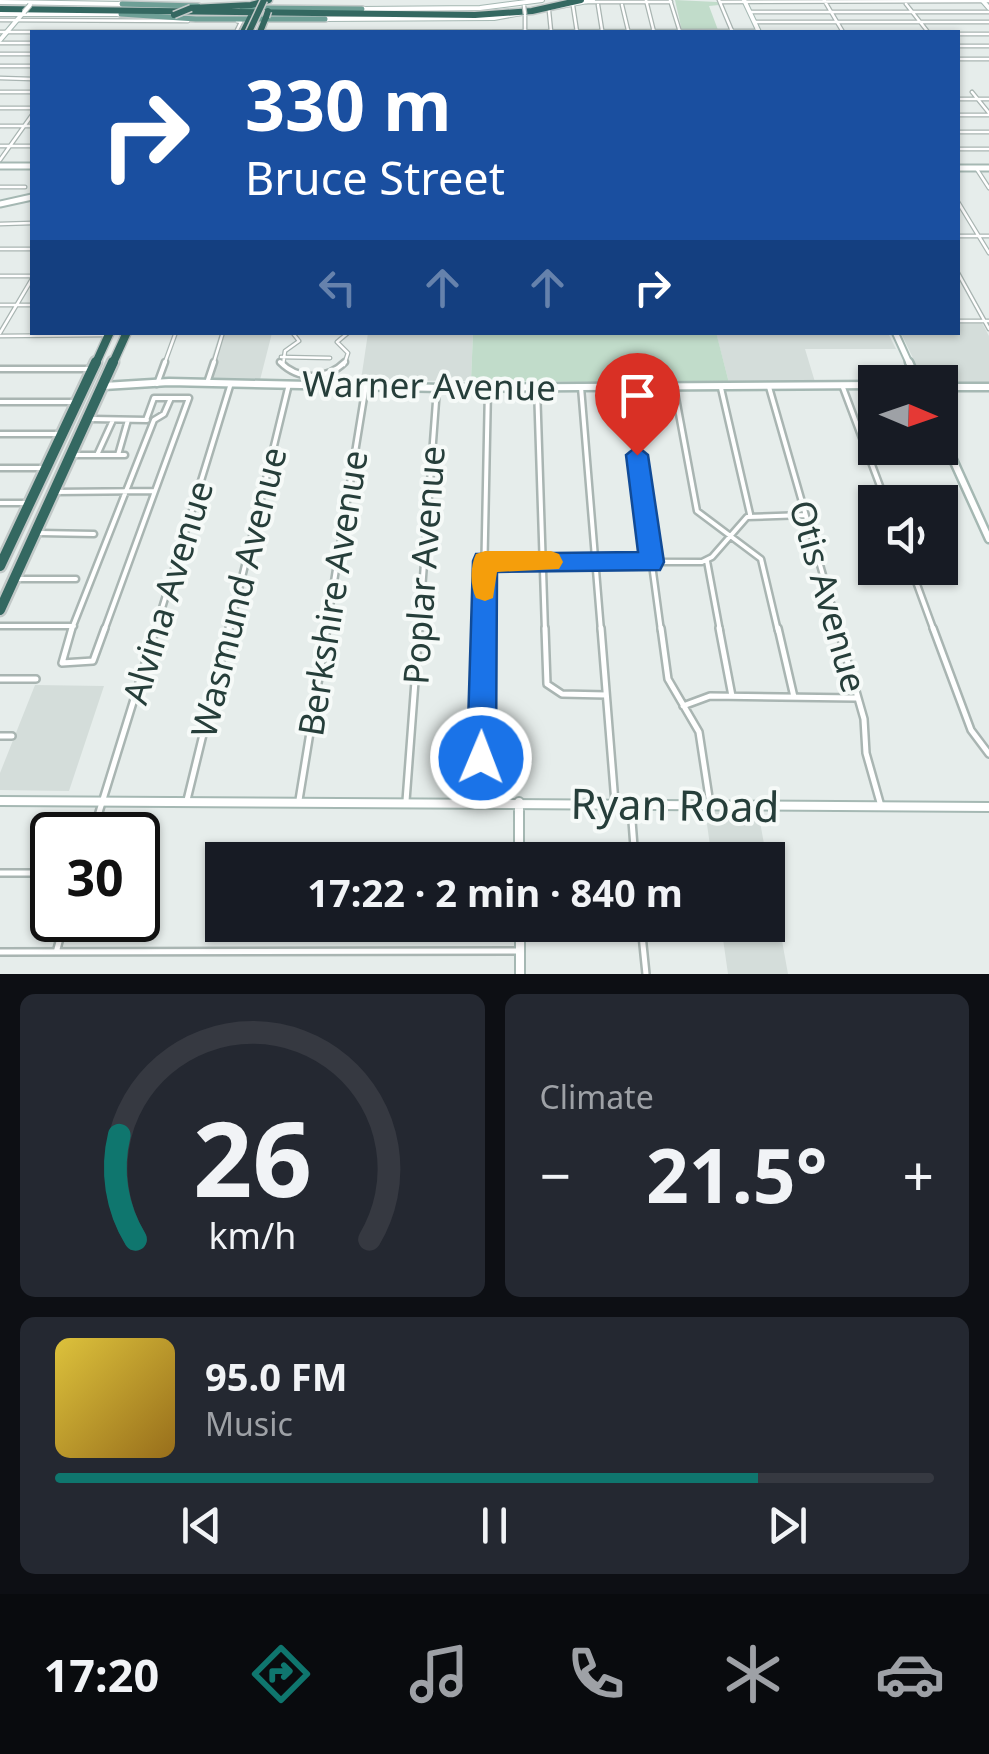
<!DOCTYPE html>
<html lang="en">
<head>
<meta charset="utf-8">
<style>
	:root { --surface:#171b24; --page:#242831; --text:#f1f3f6; --muted:#9ea1a6; --line:#363941; --accent:#0f766e }
	body { margin:0; font-family:"Noto Sans",sans-serif; background:var(--page); color:var(--text); height:100vh; display:flex; flex-direction:column; font-size:38px; white-space:nowrap }
	* { box-sizing:border-box; margin:0 }
	p { font-size:32px; color:var(--muted) }
	.icon { flex:none; width:55px; height:55px; fill:none; stroke:currentColor; stroke-width:2; stroke-linecap:round; stroke-linejoin:round }
	.map { position:relative; height:974px; overflow:hidden }
	.drawer { display:flex; flex-direction:column; gap:20px; padding:20px; background:#0d0f14; flex:1 }
	.drawer>* { flex:none }
	.guide { position:absolute; left:30px; top:30px; width:930px; height:305px; border-radius:0px; box-shadow:0 2px 8px #0004; background:#1a4fa0; color:#fff; overflow:hidden }
	.needle { width:65px; rotate:92deg }
	.buttons { position:absolute; left:858px; top:365px; display:grid; gap:20px }
	.buttons a { display:grid; place-items:center; width:100px; height:100px; border-radius:0px; background:var(--surface); box-shadow:0 2px 8px #0004; font-size:50px }
	.speed { position:absolute; left:30px; top:812px; display:flex; gap:20px; font-size:50px; font-weight:700; text-align:center }
	.speed>* { display:grid; place-content:center; width:130px; height:130px; border-radius:50%; background:var(--surface); box-shadow:0 2px 8px #0004; line-height:1 }
	.speed .limit { border:5px solid #111; border-radius:15px; background:#fff; color:#111 }
	.pin { position:absolute; display:grid; place-items:center; width:85px; height:85px; color:#fff; margin:-102px -42px; border-radius:50% 50% 50% 0; rotate:-45deg; box-shadow:0 0 10px #0007 }
	.pin .icon { rotate:45deg }
	.me { position:absolute; width:110px; margin:-55px; rotate:1deg; stroke-linejoin:round; filter:drop-shadow(0 0 8px #0008) }
	.turn { display:flex; align-items:center; gap:35px; height:210px; padding:0 50px; font-size:45px }
	.turn .icon { width:130px; height:130px; stroke-width:2.5 }
	.turn b { display:block; font-size:70px; line-height:85px }
	.lanes { display:flex; align-items:center; height:95px; padding:0 50px; background:#0003; justify-content:center; gap:50px; direction:ltr }
	.lanes .off { opacity:.35 }
	.big { font-size:75px; font-weight:700; line-height:1.1 }
	.drawer .widget { flex:1; display:flex; flex-direction:column; justify-content:center; gap:15px; min-width:0; padding:0 35px; border-radius:15px; background:var(--page) }
	.drawer .dial { align-items:center; gap:0 }
	.dial svg { height:260px; overflow:visible; fill:none; stroke:var(--line); stroke-width:7; stroke-linecap:round; text-anchor:middle }
	.dial text { fill:var(--text); stroke:none }
	.song { display:flex; align-items:center; gap:30px }
	.cover { width:120px; height:120px; border-radius:15px; background:linear-gradient(135deg,hsl(50 70% 55%),hsl(40 70% 35%)) }
	.played { height:10px; border-radius:5px; background:linear-gradient(90deg,var(--accent) 80%,var(--line) 80%) }
	.keys { display:flex; justify-content:space-around; direction:ltr }
	.heat { display:flex; justify-content:space-between; align-items:center; font-size:55px; direction:ltr }
	.drawer .tiles { flex:1; display:grid; gap:20px; grid-template-columns:1fr 1fr }
	.widget:last-child { grid-column:span 2 }
	.trip { position:absolute; left:205px; top:842px; width:580px; height:100px; border-radius:0px; background:var(--surface); box-shadow:0 2px 8px #0004; font-weight:700; line-height:100px; text-align:center }
	.tab-bar { display:flex; height:160px; justify-content:space-around; align-items:center; background:#090b0e; color:var(--muted) }
	.tab-bar .icon { width:70px; height:70px }
	.tab-bar .on { color:var(--accent) }
	.tab-bar b { font-size:45px; color:var(--text) }
	.map>svg:first-child { display:block }
	.built { fill:#d4ddda }
	.green { fill:#c1dcca }
	.lines { fill:none; stroke-linecap:round; stroke-linejoin:round }
	.street-far2-casing { stroke:#a9b5b2; stroke-width:5 }
	.street-far1-casing { stroke:#a9b5b2; stroke-width:9 }
	.street-casing { stroke:#a9b5b2; stroke-width:10 }
	.secondary-far3-casing { stroke:#a5b8b3; stroke-width:6 }
	.secondary-far2-casing { stroke:#a5b8b3; stroke-width:9 }
	.secondary-far1-casing { stroke:#a5b8b3; stroke-width:11 }
	.secondary-casing { stroke:#a5b8b3; stroke-width:12 }
	.primary-casing { stroke:#c2c9c8; stroke-width:8 }
	.highway-far2-casing { stroke:#c2c9c8; stroke-width:9 }
	.highway-far1-casing { stroke:#c2c9c8; stroke-width:11 }
	.highway-casing { stroke:#c2c9c8; stroke-width:15 }
	.street-far2 { stroke:#fff; stroke-width:2.5 }
	.street-far1 { stroke:#fff; stroke-width:4 }
	.street { stroke:#fff; stroke-width:5 }
	.secondary-far3 { stroke:#fff; stroke-width:4 }
	.secondary-far2 { stroke:#fff; stroke-width:5 }
	.secondary-far1 { stroke:#fff; stroke-width:6 }
	.secondary { stroke:#fff; stroke-width:8 }
	.primary { stroke:#6e9f96; stroke-width:5 }
	.highway-far2 { stroke:#346861; stroke-width:6 }
	.highway-far1 { stroke:#346861; stroke-width:8 }
	.highway { stroke:#346861; stroke-width:10 }
	.street-bridge-casing { stroke:#a9b5b2; stroke-width:5; stroke-linecap:butt }
	.secondary-bridge-casing { stroke:#a5b8b3; stroke-width:6; stroke-linecap:butt }
	.highway-bridge-casing { stroke:#c2c9c8; stroke-width:9; stroke-linecap:butt }
	.street-bridge { stroke:#fff; stroke-width:2.5 }
	.secondary-bridge { stroke:#fff; stroke-width:4 }
	.highway-bridge { stroke:#346861; stroke-width:6 }
	.route { fill:#1a73e8; stroke:#114b97; stroke-width:2.5 }
	.slow { fill:#f59e0b }
	.labels { text-anchor:middle; dominant-baseline:central; stroke-width:8; stroke-linejoin:round; paint-order:stroke }
	.street-label { font-size:35px; fill:#263e3a; stroke:#f6faf8 }
	.near-street-label { font-size:42px; fill:#263e3a; stroke:#f6faf8 }
</style>
</head>
<body>
<div class="map">
<svg width="989" height="974" viewBox="0 0 989 974">
	<rect width="100%" height="100%" fill="#e6edeb"/>
	<path class="built" d="M 958,323 L 982,323 L 989,336 L 989,385 L 924,381 L 901,333 L 958,332 Z
		M 220,333 L 272,333 L 260,380 L 204,380 Z
		M 368,333 L 473,333 L 471,381 L 361,380 Z
		M 716,333 L 888,333 L 896,349 L 805,349 L 815,382 L 729,383 Z
		M 35,685 L 104,686 L 69,791 L 0,790 L 0,773 Z
		M 705,810 L 758,811 L 767,860 L 712,860 Z
		M 768,863 L 788,974 L 728,974 L 721,925 L 768,925 Z"/>
	<path class="green" d="M 675,0 L 717,2 L 719,5 L 709,6 L 718,30 L 682,31 Z
		M 716,332 L 729,383 L 471,381 L 473,333 Z"/>
	<g class="lines">
		<defs>
			<path id="street-far2" d="M 646,0 L 654,32
				M 670,0 L 680,32
				M 719,0 L 732,31
				M 824,0 L 843,32
				M 586,2 L 671,2
				M 720,2 L 989,1
				M 906,4 L 928,32
				M 598,5 L 602,30
				M 622,5 L 628,30
				M 573,6 L 577,32
				M 549,11 L 551,31
				M 750,12 L 989,12
				M 525,14 L 525,32
				M 0,20 L 188,21
				M 755,22 L 989,22
				M 0,32 L 235,32
				M 236,32 L 241,22 L 237,21
				M 260,32 L 759,31
				M 958,34 L 989,34
				M 0,43 L 32,43
				M 958,46 L 989,46
				M 0,54 L 32,54
				M 958,59 L 989,59
				M 0,66 L 32,66
				M 0,78 L 32,79
				M 0,92 L 32,92
				M 972,92 L 989,113
				M 958,99 L 989,99
				M 0,108 L 32,108
				M 958,115 L 989,115
				M 0,126 L 32,126
				M 958,132 L 989,132
				M 0,146 L 32,146
				M 958,149 L 989,149
				M 0,160 L 32,115
				M 976,168 L 989,188
				M 0,187 L 25,187
				M 958,202 L 989,253
				M 0,224 L 32,223
				M 958,236 L 989,236
				M 0,249 L 32,249
				M 958,273 L 989,329
				M 0,276 L 32,276
				M 0,305 L 32,305
				M 958,321 L 989,321
				M 0,333 L 32,279
				M 0,336 L 109,335
				M 281,357 L 330,358
				M 164,365 L 176,332
				M 213,365 L 223,332
				M 283,365 L 285,351 L 299,341 L 292,332
				M 344,365 L 348,353 L 337,342 L 349,332"/>
			<path id="street-far1" d="M 280,362 C 299,381 327,380 345,362
				M 0,369 L 90,369
				M 208,380 L 214,362
				M 157,384 L 165,362
				M 842,385 L 886,502
				M 537,387 L 545,631
				M 581,387 L 601,631
				M 628,387 L 661,631
				M 674,387 L 697,511 L 761,559 L 778,631
				M 769,387 L 839,631
				M 721,388 L 750,514
				M 0,402 L 73,402
				M 92,419 L 147,420
				M 146,420 L 154,398 L 171,398
				M 0,434 L 60,434
				M 71,455 L 125,455
				M 97,455 L 113,420
				M 118,455 L 128,420
				M 0,468 L 42,468
				M 55,492 L 155,491
				M 0,503 L 25,503
				M 40,533 L 94,534
				M 485,561 L 702,562 L 712,557 L 747,517 L 805,515
				M 707,561 L 720,631
				M 911,568 L 934,631
				M 19,579 L 76,579
				M 0,626 L 74,626
				M 71,631 L 154,420 L 164,414 L 171,398
				M 104,631 L 189,398 L 171,398
				M 155,631 L 231,383
				M 229,631 L 289,384
				M 326,631 L 366,385
				M 419,631 L 437,388
				M 483,631 L 488,388"/>
			<path id="street" d="M 72,628 L 62,663 L 93,661 L 105,628
				M 545,628 L 547,684 L 562,694 L 606,695
				M 601,628 L 615,803
				M 661,628 L 668,679 L 699,732 L 710,804
				M 719,628 L 732,696
				M 778,628 L 794,697
				M 838,628 L 864,719 L 866,753 L 881,806
				M 933,628 L 971,730 L 989,754
				M 0,679 L 36,679
				M 683,706 L 710,696 L 856,698
				M 0,736 L 12,736
				M 187,800 L 229,628
				M 299,800 L 327,628
				M 406,801 L 419,628
				M 480,801 L 483,628
				M 631,808 L 635,860
				M 92,835 L 156,628
				M 0,873 L 52,873
				M 138,873 L 147,873
				M 641,925 L 646,974
				M 57,949 L 65,920
				M 0,952 L 520,951"/>
			<path id="secondary-far3" d="M 744,0 L 759,32
				M 982,0 L 989,8
				M 0,2 L 122,4
				M 362,9 L 480,8 L 542,0
				M 0,14 L 121,14
				M 325,19 L 494,18 L 593,0
				M 0,40 L 23,13"/>
			<path id="secondary-far2" d="M 0,166 L 32,166
				M 958,168 L 989,168
				M 0,204 L 32,197
				M 895,332 L 910,365"/>
			<path id="secondary-far1" d="M 909,362 L 918,382
				M 104,386 L 169,382 L 441,388 L 875,385
				M 940,387 L 989,387
				M 940,431 L 989,539"/>
			<path id="secondary" d="M 0,801 L 989,807
				M 519,802 L 519,860
				M 520,925 L 520,974"/>
			<path id="primary" d="M 122,4 L 198,6
				M 242,8 L 362,9
				M 121,14 L 196,19 L 325,19"/>
			<path id="highway-far2" d="M 191,8 L 251,5 L 269,0
				M 0,9 L 475,15 L 532,11 L 581,0
				M 243,32 L 251,16
				M 260,32 L 266,17"/>
			<path id="highway-far1" d="M 95,365 L 110,332
				M 112,365 L 127,332"/>
			<path id="highway" d="M 0,566 L 96,362
				M 0,610 L 113,362"/>
		</defs>
		<use href="#street-far2" class="street-far2-casing"/>
		<use href="#street-far1" class="street-far1-casing"/>
		<use href="#street" class="street-casing"/>
		<use href="#secondary-far3" class="secondary-far3-casing"/>
		<use href="#secondary-far2" class="secondary-far2-casing"/>
		<use href="#secondary-far1" class="secondary-far1-casing"/>
		<use href="#secondary" class="secondary-casing"/>
		<use href="#primary" class="primary-casing"/>
		<use href="#highway-far2" class="highway-far2-casing"/>
		<use href="#highway-far1" class="highway-far1-casing"/>
		<use href="#highway" class="highway-casing"/>
		<use href="#street-far2" class="street-far2"/>
		<use href="#street-far1" class="street-far1"/>
		<use href="#street" class="street"/>
		<use href="#secondary-far3" class="secondary-far3"/>
		<use href="#secondary-far2" class="secondary-far2"/>
		<use href="#secondary-far1" class="secondary-far1"/>
		<use href="#secondary" class="secondary"/>
		<use href="#primary" class="primary"/>
		<use href="#highway-far2" class="highway-far2"/>
		<use href="#highway-far1" class="highway-far1"/>
		<use href="#highway" class="highway"/>
		<defs>
			<path id="street-bridge" d="M 524,6 L 525,14"/>
			<path id="secondary-bridge" d="M 24,12 L 30,5"/>
			<path id="highway-bridge" d="M 174,15 L 191,8
				M 266,17 L 268,11
				M 249,32 L 264,0"/>
		</defs>
		<use href="#street-bridge" class="street-bridge-casing"/>
		<use href="#secondary-bridge" class="secondary-bridge-casing"/>
		<use href="#highway-bridge" class="highway-bridge-casing"/>
		<use href="#street-bridge" class="street-bridge"/>
		<use href="#secondary-bridge" class="secondary-bridge"/>
		<use href="#highway-bridge" class="highway-bridge"/>
	</g>
	<path class="route" d="M 637,446 L 648,455 L 664,562 L 660,570 L 497,572 L 496,758 L 491,768 L 481,772 L 471,768 L 467,758 L 473,561 L 476,554 L 638,552 L 626,455 Z"/>
	<path class="slow" d="M 485,551 L 551,551 L 559,554 L 563,562 L 559,569 L 497,572 L 493,598 L 485,601 L 476,598 C 470,586 470,566 476,554 Z"/>
	<g class="labels">
		<g class="street-label">
			<text transform="translate(429 385) rotate(1)">Warner Avenue</text>
			<text transform="translate(423 565) rotate(-86)">Poplar Avenue</text>
			<text transform="translate(167 592) rotate(-73)">Alvina Avenue</text>
			<text transform="translate(238 592) rotate(-76)">Wasmund Avenue</text>
			<text transform="translate(332 593) rotate(-81)">Berkshire Avenue</text>
			<text transform="translate(829 596) rotate(74)">Otis Avenue</text>
		</g>
		<g class="near-street-label">
			<text transform="translate(675 804) rotate(1)">Ryan Road</text>
		</g>
	</g>
</svg>
<div class="buttons">
<a><svg class="needle" viewBox="-14 -14 28 28"><path d="M0-13l5 13h-10z" fill="#e53935"/><path d="M0 13l5-13h-10z" fill="#9ea1a6"/></svg></a>
<a><svg class="icon" aria-label="sound" viewBox="0 0 24 24"><path d="M4 9h4l5-4v14l-5-4H4zM17 9q2 3 0 6"/></svg></a>
</div>
<div class="speed"><div class="limit">30</div></div>
<div class="pin" style="left:637px;top:455px;background:#d93025"><svg class="icon" aria-label="arrive" viewBox="0 0 24 24"><path d="M6 21V4h12l-3 4 3 4H6"/></svg></div>
<svg class="me" style="left:481px;top:758px" viewBox="-20 -20 40 40"><circle r="17" fill="#1a73e8" stroke="#fff" stroke-width="3"/><path d="M0-11L8 9 0 5-8 9z" fill="#fff"/></svg>
<div class="trip">17:22 · 2 min · 840 m</div>
<div class="guide">
<div class="turn"><svg class="icon" aria-label="right" viewBox="0 0 24 24"><path d="M7 20v-9h11M14 6l5 5-5 5"/></svg><div><b>330 m</b>Bruce Street</div></div>
<div class="lanes"><svg class="icon off" aria-label="left" viewBox="0 0 24 24"><path d="M17 20v-9H6M10 6l-5 5 5 5"/></svg><svg class="icon off" aria-label="ahead" viewBox="0 0 24 24"><path d="M12 20V5M6 11l6-6 6 6"/></svg><svg class="icon off" aria-label="ahead" viewBox="0 0 24 24"><path d="M12 20V5M6 11l6-6 6 6"/></svg><svg class="icon" aria-label="right" viewBox="0 0 24 24"><path d="M7 20v-9h11M14 6l5 5-5 5"/></svg></div>
</div>
</div>
<section class="drawer">
<div class="tiles">
<div class="widget dial"><svg viewBox="0 0 100 80">
<path d="M14 69A42 42 0 1 1 86 69"/>
<path d="M14 69A42 42 0 0 1 9 37" stroke="#0f766e"/>
<text x="50" y="56" font-size="32" font-weight="700">26</text>
<text x="50" y="72" font-size="11">km/h</text>
</svg></div>
<div class="widget"><p>Climate</p>
<div class="heat"><a>−</a><b class="big">21.5°</b><a>+</a></div>
</div>
<div class="widget">
<div class="song"><i class="cover"></i><div><b>95.0 FM</b><p>Music</p></div></div>
<div class="played"></div>
<div class="keys"><svg class="icon" aria-label="previous" viewBox="0 0 24 24"><path d="M18 5L8 12l10 7zM5 5v14"/></svg><svg class="icon" aria-label="pause" viewBox="0 0 24 24"><path d="M8 5v14M16 5v14"/></svg><svg class="icon" aria-label="next" viewBox="0 0 24 24"><path d="M6 5l10 7-10 7zM19 5v14"/></svg></div>
</div>
</div>
</section>
<nav class="tab-bar">
<b>17:20</b>
<svg class="icon on" aria-label="directions" viewBox="0 0 24 24"><path d="M12 3l9 9-9 9-9-9zM9 14v-3h6M13 9l2 2-2 2"/></svg>
<svg class="icon" aria-label="music" viewBox="0 0 24 24"><path d="M9 18V5l10-2v13"/><circle cx="6" cy="18" r="3"/><circle cx="16" cy="16" r="3"/></svg>
<svg class="icon" aria-label="phone" viewBox="0 0 24 24"><path d="M5 4h4l2 5-3 2q2 4 5 5l2-3 5 2v4C11 20 4 13 5 4z"/></svg>
<svg class="icon" aria-label="climate" viewBox="0 0 24 24"><path d="M12 3v18M4 7l16 10M4 17L20 7"/></svg>
<svg class="icon" aria-label="car" viewBox="0 0 24 24"><path d="M5 17H2v-5l4-1 3-4h7l3 4 3 1v5h-3M9 17h6M6 11h13"/><circle cx="7" cy="17" r="2"/><circle cx="17" cy="17" r="2"/></svg>
</nav>
</body>
</html>
